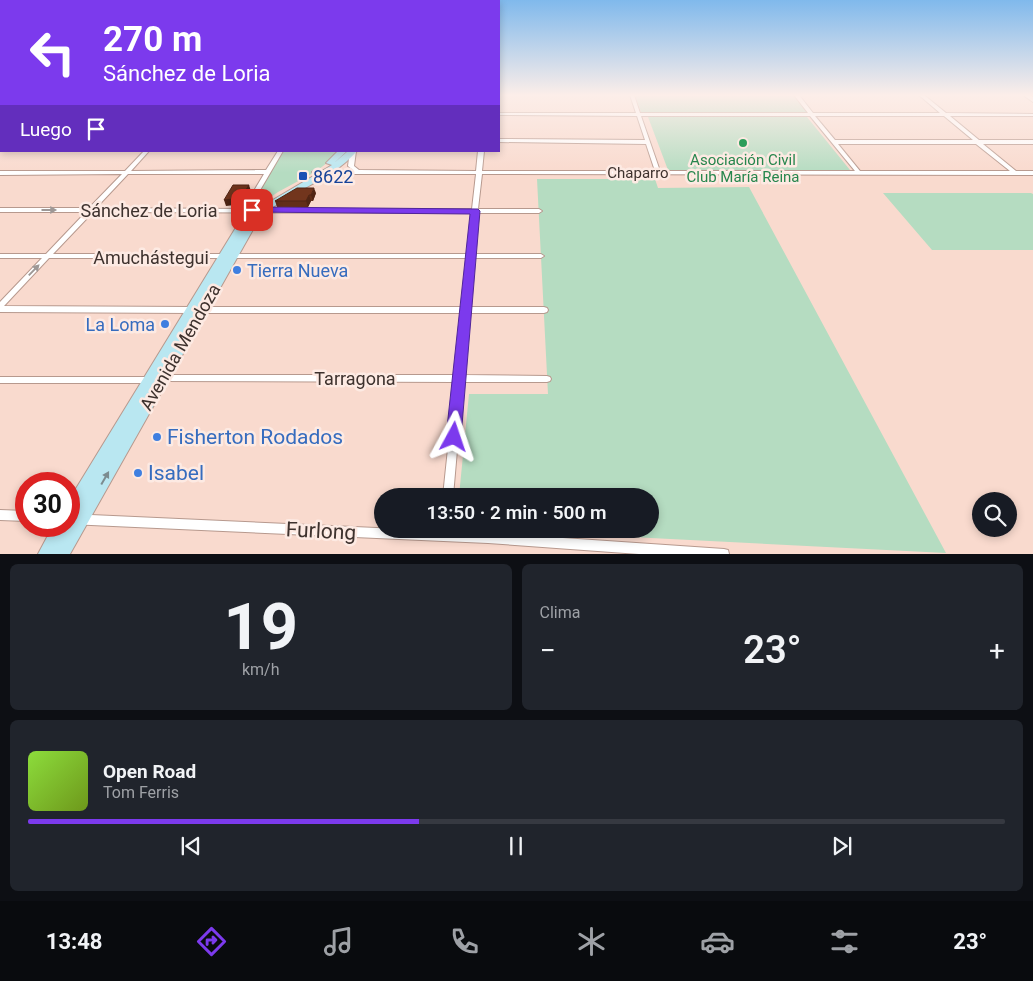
<!DOCTYPE html>
<html lang="es">
<head>
<meta charset="utf-8">
<style>
	:root { --surface:#171b24; --page:#20242c; --text:#f1f3f6; --muted:#9ea1a6; --line:#363941; --accent:#7c3aed }
	body { margin:0; font-family:Roboto,sans-serif; background:var(--page); color:var(--text); height:100vh; display:flex; flex-direction:column; font-size:19px; white-space:nowrap }
	* { box-sizing:border-box; margin:0 }
	p { font-size:16px; color:var(--muted) }
	.icon { flex:none; width:28px; height:28px; fill:none; stroke:currentColor; stroke-width:2; stroke-linecap:round; stroke-linejoin:round }
	.map { position:relative; height:554px; overflow:hidden }
	.sheet { display:flex; flex-direction:column; gap:10px; padding:10px; background:#0d0f14; flex:1 }
	.sheet>* { flex:none }
	.banner { position:absolute; left:0px; top:0px; width:500px; height:152px; box-shadow:0 2px 8px #0003; background:#7c3aed; color:#fff; overflow:hidden }
	.tools { position:absolute; left:972px; top:492px; display:grid; gap:10px }
	.tools a { display:grid; place-items:center; width:45px; height:45px; border-radius:50%; background:var(--surface); box-shadow:0 2px 8px #0003; font-size:25px }
	.speed { position:absolute; left:15px; top:472px; display:flex; gap:10px; font-size:25px; font-weight:700; text-align:center }
	.speed>* { display:grid; place-content:center; width:65px; height:65px; border-radius:50%; background:var(--surface); box-shadow:0 2px 8px #0003; line-height:1 }
	.speed .limit { border:8px solid #d22; background:#fff; color:#111 }
	.pin { position:absolute; display:grid; place-items:center; width:42px; height:42px; color:#fff; margin:-21px; border-radius:10px; box-shadow:0 2px 8px #0006 }
	.me { position:absolute; width:55px; margin:-28px; rotate:5deg; stroke-linejoin:round; filter:drop-shadow(0 0 4px #0008) }
	.turn { display:flex; align-items:center; gap:18px; height:105px; padding:0 20px; font-size:22px }
	.turn .icon { width:65px; height:65px; stroke-width:2.5 }
	.turn b { display:block; font-size:35px; line-height:42px }
	.then { display:flex; align-items:center; height:48px; padding:0 20px; background:#0003; gap:10px; font-size:19px }
	.big { font-size:38px; font-weight:600; line-height:1.1 }
	.sheet .widget { flex:1; display:flex; flex-direction:column; justify-content:center; gap:8px; min-width:0; padding:0 18px; border-radius:8px; background:var(--page) }
	.sheet .dial { align-items:center; gap:0 }
	.dial b { font-size:65px; line-height:1 }
	.song { display:flex; align-items:center; gap:15px }
	.cover { width:60px; height:60px; border-radius:8px; background:linear-gradient(135deg,hsl(90 70% 55%),hsl(80 70% 35%)) }
	.played { height:5px; border-radius:2px; background:linear-gradient(90deg,var(--accent) 40%,var(--line) 40%) }
	.keys { display:flex; justify-content:space-around; direction:ltr }
	.heat { display:flex; justify-content:space-between; align-items:center; font-size:28px; direction:ltr }
	.sheet .tiles { flex:1; display:grid; gap:10px; grid-template-columns:1fr 1fr }
	.widget:last-child { grid-column:span 2 }
	.trip { position:absolute; left:374px; top:488px; width:285px; height:50px; border-radius:25px; background:var(--surface); box-shadow:0 2px 8px #0003; font-weight:600; line-height:50px; text-align:center }
	.dock { display:flex; height:80px; justify-content:space-around; align-items:center; background:#090b0e; color:var(--muted) }
	.dock .icon { width:35px; height:35px }
	.dock .active { color:var(--accent) }
	.dock b { font-size:22px; color:var(--text) }
	.map>svg:first-child { display:block }
	.green { fill:#b5dcc1 }
	.lines { fill:none; stroke-linecap:round; stroke-linejoin:round }
	.minor-casing { stroke:#b7998e; stroke-width:2 }
	.tertiary-casing { stroke:#b7998e; stroke-width:2 }
	.secondary-casing { stroke:#b7998e; stroke-width:2 }
	.minor { fill:#fff; fill-rule:evenodd }
	.tertiary { fill:#fff; fill-rule:evenodd }
	.secondary { fill:#b9e7f1; fill-rule:evenodd }
	.wall { fill:#622e19 }
	.shaded-wall { fill:#502514 }
	.building { fill:#72351d; stroke:#502514 }
	.oneway { fill:#9e9896 }
	.oneway2 { fill:#7c8c90 }
	.route { fill:#7c3aed; stroke:#51269a }
	.leisure-dot { fill:#2e9e5b; stroke:#fdeae3; stroke-width:2 }
	.transit-dot { fill:#1a4fb4; stroke:#fdeae3; stroke-width:2 }
	.shop-dot { fill:#3f7fe0; stroke:#fdeae3; stroke-width:2 }
	.labels { text-anchor:middle; dominant-baseline:central; stroke-width:5; stroke-linejoin:round; paint-order:stroke }
	.far-leisure-label { font-size:15px; fill:#27864d; stroke:#fdeae3 }
	.far-street-label { font-size:15px; fill:#3e322e; stroke:#fdeae3 }
	.transit-label { font-size:18px; fill:#164399; stroke:#fdeae3; text-anchor:start }
	.street-label { font-size:18px; fill:#3e322e; stroke:#fdeae3 }
	.shop-label { font-size:18px; fill:#366cbe; stroke:#fdeae3; text-anchor:start }
	.near-shop-label { font-size:21px; fill:#366cbe; stroke:#fdeae3; text-anchor:start }
	.near-street-label { font-size:21px; fill:#3e322e; stroke:#fdeae3 }
</style>
</head>
<body>
<div class="map">
<svg width="1033" height="554" viewBox="0 0 1033 554">
	<rect width="100%" height="100%" fill="#f9dace"/>
	<path class="green" d="M 635,95 L 794,95 L 807,112 L 644,113 L 641,112 Z
		M 648,117 L 807,117 L 850,170 L 668,170 Z
		M 281,151 L 343,151 L 315,172 L 278,192 L 252,210 L 245,210 Z
		M 537,179 L 655,179 L 658,188 L 749,187 L 946,553 L 471,529 L 650,529 L 650,496 L 459,496 L 469,394 L 548,394 Z
		M 883,193 L 1031,193 L 1033,194 L 1033,250 L 932,250 Z"/>
	<g class="lines">
		<defs>
			<path id="minor" d="M 630,95 L 634,95 L 640,113 L 808,113 L 794,95 L 799,95 L 813,113 L 940,113 L 919,95 L 924,95 L 946,113 L 1033,114 L 1033,116 L 950,116 L 979,140 L 1033,140 L 1033,144 L 983,144 L 1016,171 L 1033,171 L 1033,175 L 482,174 L 478,209 L 539,209 L 542,211 L 539,213 L 478,213 L 474,254 L 541,254 L 544,256 L 541,258 L 474,258 L 470,307 L 544,307 L 547,308 L 548,310 L 547,312 L 544,313 L 469,313 L 464,375 L 547,376 L 550,377 L 551,379 L 550,381 L 547,382 L 463,382 L 453,496 L 443,496 L 455,382 L 162,381 L 159,380 L 158,378 L 159,376 L 162,375 L 455,375 L 462,313 L 201,313 L 198,312 L 197,310 L 198,308 L 201,307 L 462,307 L 467,258 L 49,258 L 4,306 L 191,307 L 194,308 L 195,310 L 194,312 L 191,313 L 0,312 L 0,302 L 42,258 L 0,258 L 0,254 L 46,254 L 86,212 L 0,212 L 0,208 L 89,208 L 122,174 L 0,175 L 0,171 L 125,171 L 144,151 L 149,151 L 131,171 L 266,170 L 278,151 L 283,151 L 249,209 L 472,209 L 476,174 L 315,174 L 312,172 L 315,170 L 353,170 L 348,166 L 350,151 L 356,151 L 354,166 L 359,170 L 476,171 L 478,151 L 484,151 L 482,171 L 655,171 L 646,144 L 499,142 L 499,139 L 645,140 L 637,116 L 499,115 L 499,113 L 636,113 ZM 641,116 L 810,116 L 855,171 L 660,171 ZM 815,116 L 944,116 L 973,140 L 835,140 ZM 838,144 L 976,144 L 1010,171 L 860,171 ZM 128,174 L 264,174 L 243,209 L 96,208 ZM 93,212 L 472,213 L 468,254 L 53,254 Z
				M 0,96 L 1,96 L 1,98 L 0,98 Z
				M 0,105 L 1,105 L 1,108 L 0,108 Z
				M 0,113 L 1,113 L 1,115 L 0,115 Z
				M 0,139 L 1,140 L 1,142 L 0,143 Z
				M 0,377 L 149,377 L 152,378 L 153,380 L 152,382 L 149,383 L 0,383 Z
				M 0,510 L 26,511 L 26,521 L 0,520 Z
				M 69,514 L 488,533 L 724,549 L 728,550 L 729,554 L 639,554 L 488,543 L 69,524 Z"/>
			<path id="tertiary" d="M 1023,95 L 1030,95 L 1033,97 L 1033,102 Z"/>
			<path id="secondary" d="M 338,151 L 347,151 L 334,163 L 348,151 L 357,151 C 330,182 287,191 259,219 L 70,554 L 38,554 L 53,526 L 68,526 L 67,529 L 73,518 L 69,520 L 69,500 L 243,216 C 249,208 258,197 268,198 L 269,200 L 266,204 L 327,168 L 332,165 L 326,163 Z"/>
		</defs>
		<use href="#minor" class="minor-casing"/>
		<use href="#tertiary" class="tertiary-casing"/>
		<use href="#secondary" class="secondary-casing"/>
		<use href="#minor" class="minor"/>
		<use href="#tertiary" class="tertiary"/>
		<use href="#secondary" class="secondary"/>
	</g>
	<path class="wall" d="M 316,193 L 313,201 L 311,201 L 308,207 L 277,207 L 275,201 Z"/>
	<path class="shaded-wall" d="M 249,185 L 251,191 L 244,204 L 226,206 L 224,200 Z
		M 314,188 L 316,193 L 313,201 L 311,195 Z
		M 309,195 L 311,201 L 308,207 L 306,201 Z"/>
	<path class="building" d="M 233,185 L 249,185 L 241,198 L 224,200 Z
		M 297,188 L 314,188 L 311,195 L 309,195 L 306,201 L 275,201 Z"/>
	<defs><path id="oneway-solid" d="M-6-.8H1V-3.2L6.5 0L1 3.2V.8H-6Z" transform="scale(1.25)"/></defs>
	<g class="oneway">
		<use href="#oneway-solid" transform="translate(49 210)"/>
		<use href="#oneway-solid" transform="translate(34 270) rotate(-46)"/>
	</g>
	<use class="oneway2" href="#oneway-solid" transform="translate(105 478) rotate(-60)"/>
	<linearGradient id="sky" x2="0" y2="1"><stop stop-color="#80b9ec"/><stop offset="0.55" stop-color="#fceee9"/><stop offset="1" stop-color="#fceee9" stop-opacity="0"/></linearGradient>
	<rect width="1033" height="173" fill="url(#sky)"/>
	<path class="route" d="M 252,207 L 478,209 L 480,211 L 461,437 L 459,442 L 454,444 L 448,442 L 446,437 L 470,214 L 248,212 L 248,208 Z"/>
	<circle class="leisure-dot" cx="743" cy="143" r="5"/>
	<rect class="transit-dot" x="298" y="171" width="10" height="10" rx="2.5"/>
	<g class="shop-dot">
		<circle cx="237" cy="270" r="5"/>
		<circle cx="165" cy="324" r="5"/>
		<circle cx="157" cy="437" r="5"/>
		<circle cx="138" cy="473" r="5"/>
	</g>
	<g class="labels">
		<g class="far-leisure-label">
			<text x="743" y="160">Asociación Civil<tspan x="743" dy="17">Club María Reina</tspan></text>
		</g>
		<g class="far-street-label">
			<text x="638" y="173">Chaparro</text>
		</g>
		<g class="transit-label">
			<text x="313" y="176">8622</text>
		</g>
		<g class="street-label">
			<text x="149" y="210">Sánchez de Loria</text>
			<text x="151" y="257">Amuchástegui</text>
			<text transform="translate(180 347) rotate(-60)">Avenida Mendoza</text>
			<text x="355" y="378">Tarragona</text>
		</g>
		<g class="shop-label">
			<text x="247" y="270">Tierra Nueva</text>
			<text x="155" y="324" text-anchor="end">La Loma</text>
		</g>
		<g class="near-shop-label">
			<text x="167" y="437">Fisherton Rodados</text>
			<text x="148" y="473">Isabel</text>
		</g>
		<g class="near-street-label">
			<text transform="translate(321 531) rotate(3)">Furlong</text>
		</g>
	</g>
</svg>
<div class="tools">
<a><svg class="icon" aria-label="search" viewBox="0 0 24 24"><circle cx="10" cy="10" r="6"/><path d="M15 15l6 6"/></svg></a>
</div>
<div class="speed"><div class="limit">30</div></div>
<div class="pin" style="left:252px;top:210px;background:#d93025"><svg class="icon" aria-label="arrive" viewBox="0 0 24 24"><path d="M6 21V4h12l-3 4 3 4H6"/></svg></div>
<svg class="me" style="left:454px;top:437px" viewBox="-20 -20 40 40"><path d="M0-17L14 15 0 8-14 15z" fill="#7c3aed" stroke="#fff" stroke-width="4"/></svg>
<div class="trip">13:50 · 2 min · 500 m</div>
<div class="banner">
<div class="turn"><svg class="icon" aria-label="left" viewBox="0 0 24 24"><path d="M17 20v-9H6M10 6l-5 5 5 5"/></svg><div><b>270 m</b>Sánchez de Loria</div></div>
<div class="then">Luego<svg class="icon" aria-label="arrive" viewBox="0 0 24 24"><path d="M6 21V4h12l-3 4 3 4H6"/></svg></div>
</div>
</div>
<section class="sheet">
<div class="tiles">
<div class="widget dial"><b>19</b><p>km/h</p></div>
<div class="widget"><p>Clima</p>
<div class="heat"><a>−</a><b class="big">23°</b><a>+</a></div>
</div>
<div class="widget">
<div class="song"><i class="cover"></i><div><b>Open Road</b><p>Tom Ferris</p></div></div>
<div class="played"></div>
<div class="keys"><svg class="icon" aria-label="previous" viewBox="0 0 24 24"><path d="M18 5L8 12l10 7zM5 5v14"/></svg><svg class="icon" aria-label="pause" viewBox="0 0 24 24"><path d="M8 5v14M16 5v14"/></svg><svg class="icon" aria-label="next" viewBox="0 0 24 24"><path d="M6 5l10 7-10 7zM19 5v14"/></svg></div>
</div>
</div>
</section>
<nav class="dock">
<b>13:48</b>
<svg class="icon active" aria-label="directions" viewBox="0 0 24 24"><path d="M12 3l9 9-9 9-9-9zM9 14v-3h6M13 9l2 2-2 2"/></svg>
<svg class="icon" aria-label="music" viewBox="0 0 24 24"><path d="M9 18V5l10-2v13"/><circle cx="6" cy="18" r="3"/><circle cx="16" cy="16" r="3"/></svg>
<svg class="icon" aria-label="phone" viewBox="0 0 24 24"><path d="M5 4h4l2 5-3 2q2 4 5 5l2-3 5 2v4C11 20 4 13 5 4z"/></svg>
<svg class="icon" aria-label="climate" viewBox="0 0 24 24"><path d="M12 3v18M4 7l16 10M4 17L20 7"/></svg>
<svg class="icon" aria-label="car" viewBox="0 0 24 24"><path d="M5 17H2v-5l4-1 3-4h7l3 4 3 1v5h-3M9 17h6M6 11h13"/><circle cx="7" cy="17" r="2"/><circle cx="17" cy="17" r="2"/></svg>
<svg class="icon" aria-label="filters" viewBox="0 0 24 24"><path d="M4 7h16M4 17h16"/><circle cx="9" cy="7" r="2"/><circle cx="15" cy="17" r="2"/></svg>
<b>23°</b>
</nav>
</body>
</html>
